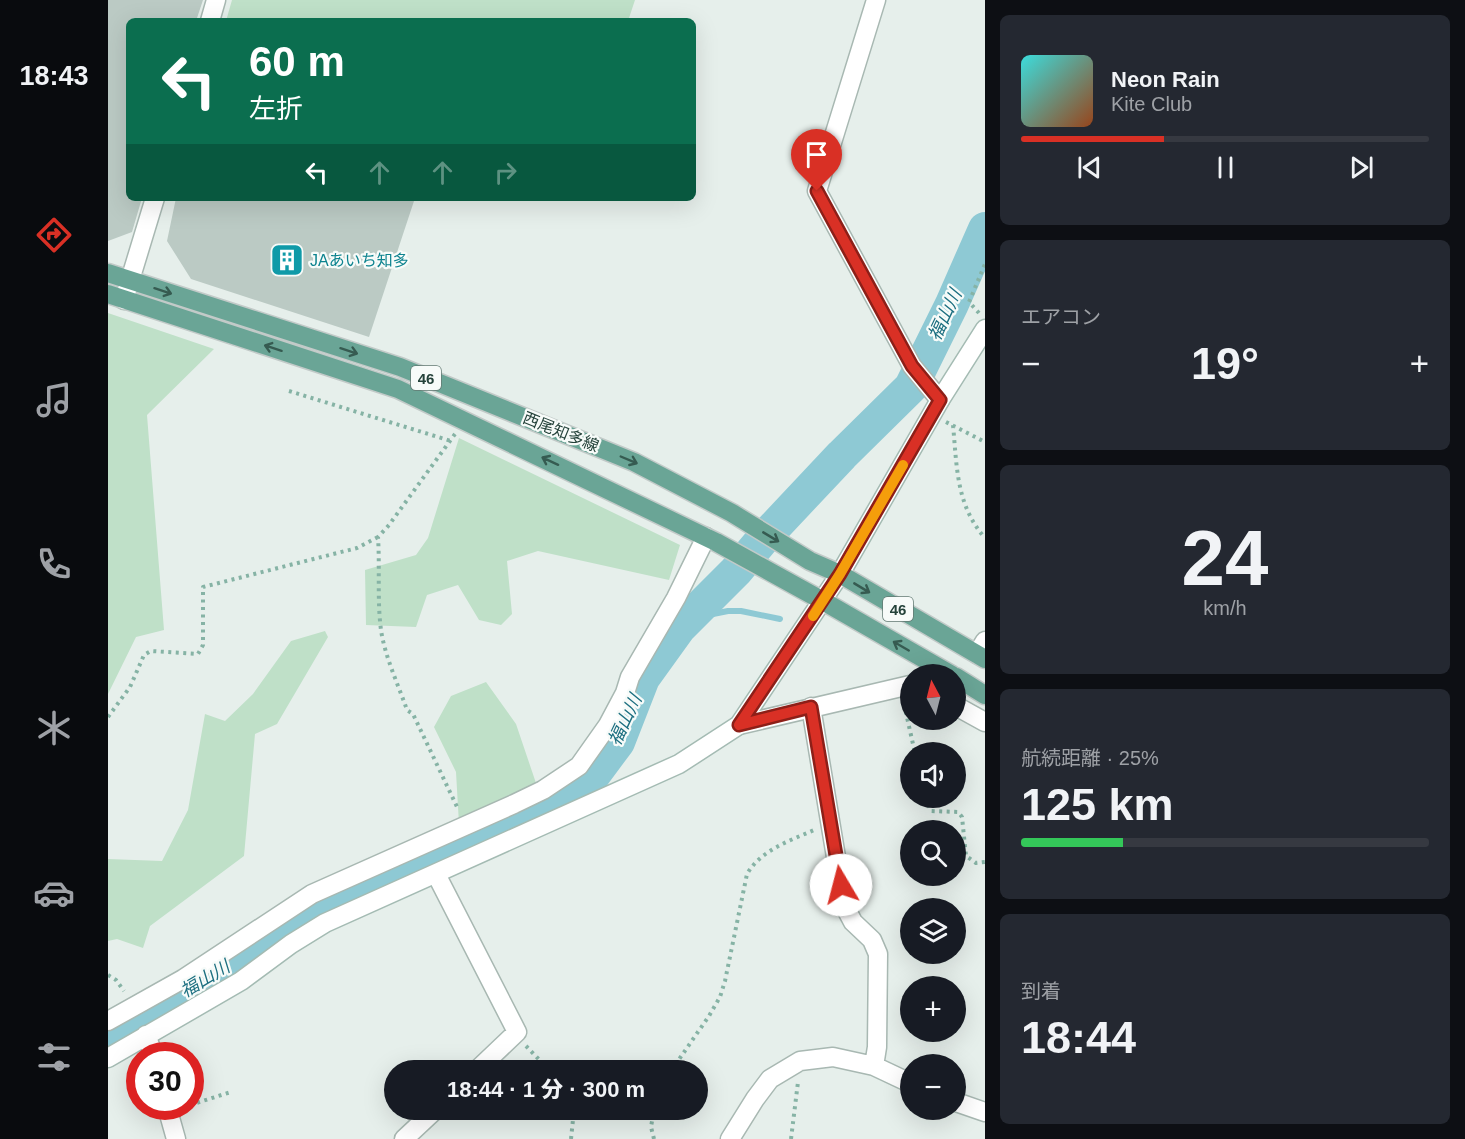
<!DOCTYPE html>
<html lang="ja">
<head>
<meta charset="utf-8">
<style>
	:root { --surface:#171b24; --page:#242831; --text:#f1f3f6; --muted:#9ea1a6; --line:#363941; --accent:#d93025 }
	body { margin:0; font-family:Helvetica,"Noto Sans JP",sans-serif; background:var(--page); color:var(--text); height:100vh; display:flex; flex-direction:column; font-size:22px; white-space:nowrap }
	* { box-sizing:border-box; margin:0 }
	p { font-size:20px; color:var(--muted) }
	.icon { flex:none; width:33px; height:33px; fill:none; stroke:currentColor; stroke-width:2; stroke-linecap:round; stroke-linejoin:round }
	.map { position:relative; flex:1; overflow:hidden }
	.drawer { display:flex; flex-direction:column; gap:15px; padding:15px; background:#0d0f14; width:480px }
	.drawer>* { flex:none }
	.top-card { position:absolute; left:18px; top:18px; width:570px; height:183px; border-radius:9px; box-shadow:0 6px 24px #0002; background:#0b6e4f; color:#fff; overflow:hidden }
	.needle { width:39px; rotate:353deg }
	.controls { position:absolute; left:792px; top:664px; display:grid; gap:12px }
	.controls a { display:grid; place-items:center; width:66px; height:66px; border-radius:50%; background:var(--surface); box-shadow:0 6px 24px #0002; font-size:30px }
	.speed { position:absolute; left:18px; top:1042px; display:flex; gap:12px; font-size:30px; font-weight:700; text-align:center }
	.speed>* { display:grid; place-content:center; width:78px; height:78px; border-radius:50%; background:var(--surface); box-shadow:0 6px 24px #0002; line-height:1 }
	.speed .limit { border:9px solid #d22; background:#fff; color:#111 }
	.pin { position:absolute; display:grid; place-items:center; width:51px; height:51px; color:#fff; margin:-62px -26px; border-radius:50% 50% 50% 0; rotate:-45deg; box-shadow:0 0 6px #0007 }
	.pin .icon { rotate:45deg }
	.me { position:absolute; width:66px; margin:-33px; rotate:352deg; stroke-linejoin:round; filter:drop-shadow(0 0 4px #0008) }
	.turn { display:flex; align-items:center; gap:21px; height:126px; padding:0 24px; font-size:27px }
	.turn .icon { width:78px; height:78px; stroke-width:2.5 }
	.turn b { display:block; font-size:42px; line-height:51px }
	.lanes { display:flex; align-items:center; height:57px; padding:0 24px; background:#0003; justify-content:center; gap:30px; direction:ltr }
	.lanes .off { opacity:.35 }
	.big { font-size:45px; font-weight:800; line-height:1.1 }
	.drawer .tile { flex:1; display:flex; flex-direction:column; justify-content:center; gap:9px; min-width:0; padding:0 21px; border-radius:9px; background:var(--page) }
	.drawer .dial { align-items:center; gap:0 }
	.dial b { font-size:78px; line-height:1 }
	.song { display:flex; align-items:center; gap:18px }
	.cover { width:72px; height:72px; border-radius:9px; background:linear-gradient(135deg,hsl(180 70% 55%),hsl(20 70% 35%)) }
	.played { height:6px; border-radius:3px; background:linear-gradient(90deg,var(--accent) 35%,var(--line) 35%) }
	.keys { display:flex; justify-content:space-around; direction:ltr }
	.heat { display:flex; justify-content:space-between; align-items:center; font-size:33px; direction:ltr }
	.charge { height:9px; border-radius:4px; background:linear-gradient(90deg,#34c759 25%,var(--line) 0) }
	.trip { position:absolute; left:276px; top:1060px; width:324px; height:60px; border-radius:30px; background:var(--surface); box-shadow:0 6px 24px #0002; font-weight:800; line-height:60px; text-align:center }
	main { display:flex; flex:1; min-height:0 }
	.tabs { display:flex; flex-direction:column; width:108px; justify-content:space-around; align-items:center; background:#090b0e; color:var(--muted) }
	.tabs .icon { width:42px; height:42px }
	.tabs .active { color:var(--accent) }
	.tabs b { font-size:27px; color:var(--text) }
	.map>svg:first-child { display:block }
	.green { fill:#bfe0c8 }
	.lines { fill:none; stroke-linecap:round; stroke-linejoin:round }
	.stream { stroke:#8ec9d4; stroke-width:6 }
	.river { stroke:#8ec9d4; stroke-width:34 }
	.building { fill:#bbcac4 }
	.street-casing { stroke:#a8b8b2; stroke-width:21 }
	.secondary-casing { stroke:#a4bbb3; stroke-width:21 }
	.primary-casing { stroke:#c2cac8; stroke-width:21 }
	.path { stroke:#86b3a5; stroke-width:4; stroke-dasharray:3 4.5; stroke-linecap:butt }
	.street { stroke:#fff; stroke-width:18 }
	.secondary { stroke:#fff; stroke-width:18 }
	.primary { stroke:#6aa596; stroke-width:18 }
	.oneway { stroke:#365b51 }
	.route-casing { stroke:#8d1f18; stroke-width:15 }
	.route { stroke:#d93025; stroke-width:10 }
	.slow { stroke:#f59e0b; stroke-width:10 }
	.labels { text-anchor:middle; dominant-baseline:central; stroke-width:4.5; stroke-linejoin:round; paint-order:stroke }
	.shield { fill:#f7fbf9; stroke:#637a73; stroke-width:1.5 }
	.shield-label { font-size:15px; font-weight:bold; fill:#24423a }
	.culture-label { font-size:16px; fill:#0d838f; stroke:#f7fbf9; text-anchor:start }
	.street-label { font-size:16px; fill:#24423a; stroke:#f7fbf9 }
	.water-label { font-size:18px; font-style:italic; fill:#1c6f80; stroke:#f7fbf9 }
</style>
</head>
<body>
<main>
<nav class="tabs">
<b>18:43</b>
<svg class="icon active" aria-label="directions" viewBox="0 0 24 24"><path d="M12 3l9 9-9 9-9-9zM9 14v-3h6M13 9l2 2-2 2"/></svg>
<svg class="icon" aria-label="music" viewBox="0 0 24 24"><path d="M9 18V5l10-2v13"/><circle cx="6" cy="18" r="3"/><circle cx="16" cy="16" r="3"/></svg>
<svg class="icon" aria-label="phone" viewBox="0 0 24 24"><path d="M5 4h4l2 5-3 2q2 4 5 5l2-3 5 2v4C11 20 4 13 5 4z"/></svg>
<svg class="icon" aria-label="climate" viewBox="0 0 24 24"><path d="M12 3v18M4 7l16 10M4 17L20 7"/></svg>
<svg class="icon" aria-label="car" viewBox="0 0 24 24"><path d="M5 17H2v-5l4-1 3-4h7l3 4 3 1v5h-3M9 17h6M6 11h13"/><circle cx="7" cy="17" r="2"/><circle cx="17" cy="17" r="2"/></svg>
<svg class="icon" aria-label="filters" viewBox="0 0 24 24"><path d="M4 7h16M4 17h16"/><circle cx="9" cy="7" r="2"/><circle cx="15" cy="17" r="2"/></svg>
</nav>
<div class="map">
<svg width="877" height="1139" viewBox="0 0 877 1139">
	<rect width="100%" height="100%" fill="#e6efeb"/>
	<path class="green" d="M 124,0 L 527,0 L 520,21 L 118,21 Z
		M 0,313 L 106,349 L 39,415 L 56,630 L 28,637 L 0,694 Z
		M 351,438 L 572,545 L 561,580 L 430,551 L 399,561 L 404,614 L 393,625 L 371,620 L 350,585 L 319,595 L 308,627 L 258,625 L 257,570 L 308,555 L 320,538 Z
		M 217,631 L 220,637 L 169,724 L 147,734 L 136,856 L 42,926 L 35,948 L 9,939 L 0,941 L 0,859 L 54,861 L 80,810 L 97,714 L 117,721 L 145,694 L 183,641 Z
		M 378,682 L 408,724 L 430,789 L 351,824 L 348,772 L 326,727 L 343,696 Z"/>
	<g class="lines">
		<path class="stream" d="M 580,619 L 620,611 L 633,611 L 672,619"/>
		<path class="river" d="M 0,1037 L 126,962 L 217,899 L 417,813 L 481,781 L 510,742 L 535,678 L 571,628 L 628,571 L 654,540 L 734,455 L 803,387 L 844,304 L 877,229"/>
	</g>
	<path class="building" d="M 0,0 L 95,0 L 88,21 L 21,21 L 21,198 L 34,198 L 24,232 L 0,241 Z
		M 68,198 L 307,198 L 261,337 L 83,279 L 59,241 Z"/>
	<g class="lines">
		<defs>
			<path id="street" d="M 768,0 L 709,191 L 804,366 L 832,400
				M 102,21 L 108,0
				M 16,300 L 47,198
				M 869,654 L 877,641
				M 848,706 L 877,722
				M 703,707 L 736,905 L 745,922 L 764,940 L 770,954 L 769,1047 L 766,1066
				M 631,725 L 802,685
				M 328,874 L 409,1032 L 368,1071
				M 0,1021 L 75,979 L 204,894 L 406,804 L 435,790 L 471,766 L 500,725 L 517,693 L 522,677 L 568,598 L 598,537
				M 38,1035 L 46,1056
				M 848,1102 L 877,1112
				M 59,1107 L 68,1139
				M 296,1139 L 327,1110
				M 622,1139 L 647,1099 L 662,1079 L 692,1061 L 725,1057 L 766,1066 L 802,1083"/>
			<path id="secondary" d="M 0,1058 L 133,981 L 183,944 L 217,923 L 571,764 L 631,725 L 732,574 L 832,400 L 877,329"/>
			<path id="primary" d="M 0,273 L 292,367 L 526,462 L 624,513 L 702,561 L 732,574 L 877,659
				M 0,294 L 290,389 L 608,542 L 715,601 L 844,675
				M 848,677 L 877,695"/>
		</defs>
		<use href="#street" class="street-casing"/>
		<use href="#secondary" class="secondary-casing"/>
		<use href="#primary" class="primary-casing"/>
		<path class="path" d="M 871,313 L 861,302 L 877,264
			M 181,391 L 343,441
			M 838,422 L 877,442
			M 845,425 C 849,467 848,505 877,538
			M 347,434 L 281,525 L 270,537 C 272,568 269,600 273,630 C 277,657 290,684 299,710 L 305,714 L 350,809
			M 796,704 L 807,753
			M 0,717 L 22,687 L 36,655 L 43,651 L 90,654 L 95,645 L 95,587 L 249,548 L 270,537
			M 817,798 L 823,811 L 850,812 L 854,817 L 858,856 L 868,863 L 877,862
			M 0,975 L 8,980 L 16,991
			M 418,1046 L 442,1071
			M 563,1071 L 601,1016 L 612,997 L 617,981 L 639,874 C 653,850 681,841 706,830
			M 82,1105 L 123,1092
			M 463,1139 L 466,1110
			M 546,1139 L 543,1127 L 546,1110
			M 683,1139 L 690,1082"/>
		<use href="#street" class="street"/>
		<use href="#secondary" class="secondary"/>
		<use href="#primary" class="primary"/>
	</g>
	<defs><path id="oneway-shaft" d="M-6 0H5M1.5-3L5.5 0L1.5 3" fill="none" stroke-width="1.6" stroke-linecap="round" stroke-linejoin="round" transform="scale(1.5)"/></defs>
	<g class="oneway">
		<use href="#oneway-shaft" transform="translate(55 291) rotate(18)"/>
		<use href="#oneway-shaft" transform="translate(165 348) rotate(-162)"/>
		<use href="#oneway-shaft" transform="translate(241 351) rotate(18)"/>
		<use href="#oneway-shaft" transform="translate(521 460) rotate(23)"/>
		<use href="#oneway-shaft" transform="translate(442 461) rotate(-155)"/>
		<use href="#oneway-shaft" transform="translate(663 537) rotate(31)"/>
		<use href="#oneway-shaft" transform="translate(754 588) rotate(31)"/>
		<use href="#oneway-shaft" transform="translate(793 646) rotate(-150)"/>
	</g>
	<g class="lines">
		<defs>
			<path id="route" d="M 709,191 L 804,366 L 832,400 L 732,574 L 631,725 L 703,707 L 733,885"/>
		</defs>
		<use href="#route" class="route-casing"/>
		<use href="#route" class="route"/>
		<path class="slow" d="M 705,616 L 732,574 L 795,465"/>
	</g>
	<defs>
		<symbol id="building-square" viewBox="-11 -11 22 22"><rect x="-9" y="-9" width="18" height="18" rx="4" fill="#0f9aa8" stroke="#f7fbf9"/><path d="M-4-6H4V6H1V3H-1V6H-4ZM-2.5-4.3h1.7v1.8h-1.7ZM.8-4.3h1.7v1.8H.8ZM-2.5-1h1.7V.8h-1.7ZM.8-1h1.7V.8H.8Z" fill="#fff"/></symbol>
	</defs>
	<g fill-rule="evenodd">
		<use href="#building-square" x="160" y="241" width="38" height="38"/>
	</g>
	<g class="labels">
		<g class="shield">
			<rect x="303" y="366" width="30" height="24" rx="4.5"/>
			<rect x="775" y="597" width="30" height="24" rx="4.5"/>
		</g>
		<g class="shield-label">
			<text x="318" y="378">46</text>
			<text x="790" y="609">46</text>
		</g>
		<g class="culture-label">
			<text x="202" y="260">JAあいち知多</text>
		</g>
		<g class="street-label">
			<text transform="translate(453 432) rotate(22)">西尾知多線</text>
		</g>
		<g class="water-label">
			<text transform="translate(837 315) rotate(-65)">福山川</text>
			<text transform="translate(517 720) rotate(-65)">福山川</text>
			<text transform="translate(97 979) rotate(-31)">福山川</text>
		</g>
	</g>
</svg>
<div class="controls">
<a><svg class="needle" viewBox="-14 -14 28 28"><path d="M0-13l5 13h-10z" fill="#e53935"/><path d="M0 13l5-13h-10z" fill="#9ea1a6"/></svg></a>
<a><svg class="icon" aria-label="sound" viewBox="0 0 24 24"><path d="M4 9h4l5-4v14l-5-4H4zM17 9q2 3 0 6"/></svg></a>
<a><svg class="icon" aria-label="search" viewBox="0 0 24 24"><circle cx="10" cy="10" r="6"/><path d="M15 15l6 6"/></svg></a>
<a><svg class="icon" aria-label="layers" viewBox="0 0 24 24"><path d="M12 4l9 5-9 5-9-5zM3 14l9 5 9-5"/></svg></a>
<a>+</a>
<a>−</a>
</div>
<div class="speed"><div class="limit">30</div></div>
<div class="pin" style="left:709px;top:191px;background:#d93025"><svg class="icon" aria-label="arrive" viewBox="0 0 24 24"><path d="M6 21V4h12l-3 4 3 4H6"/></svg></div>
<svg class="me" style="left:733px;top:885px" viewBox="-20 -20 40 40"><circle r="19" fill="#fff"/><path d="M0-13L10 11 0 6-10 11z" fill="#d93025"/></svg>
<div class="trip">18:44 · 1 分 · 300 m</div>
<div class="top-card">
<div class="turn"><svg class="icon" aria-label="left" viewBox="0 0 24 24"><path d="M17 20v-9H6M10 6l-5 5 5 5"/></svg><div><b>60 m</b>左折</div></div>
<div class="lanes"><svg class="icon" aria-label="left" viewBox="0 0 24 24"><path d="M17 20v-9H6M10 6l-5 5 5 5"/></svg><svg class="icon off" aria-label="ahead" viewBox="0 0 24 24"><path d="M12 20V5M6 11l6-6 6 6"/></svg><svg class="icon off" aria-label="ahead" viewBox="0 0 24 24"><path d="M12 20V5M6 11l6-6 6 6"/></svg><svg class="icon off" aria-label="right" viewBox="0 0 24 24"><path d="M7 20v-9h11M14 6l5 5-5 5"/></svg></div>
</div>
</div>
<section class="drawer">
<div class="tile">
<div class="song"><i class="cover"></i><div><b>Neon Rain</b><p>Kite Club</p></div></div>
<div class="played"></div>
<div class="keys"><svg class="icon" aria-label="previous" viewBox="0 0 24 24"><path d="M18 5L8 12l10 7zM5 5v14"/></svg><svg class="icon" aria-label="pause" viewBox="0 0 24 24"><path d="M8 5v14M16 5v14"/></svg><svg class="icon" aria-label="next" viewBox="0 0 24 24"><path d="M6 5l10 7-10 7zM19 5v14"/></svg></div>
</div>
<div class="tile"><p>エアコン</p>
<div class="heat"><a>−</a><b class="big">19°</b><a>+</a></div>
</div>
<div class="tile dial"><b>24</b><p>km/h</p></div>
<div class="tile"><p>航続距離 · 25%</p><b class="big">125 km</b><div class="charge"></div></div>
<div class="tile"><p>到着</p><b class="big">18:44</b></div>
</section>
</main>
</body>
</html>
